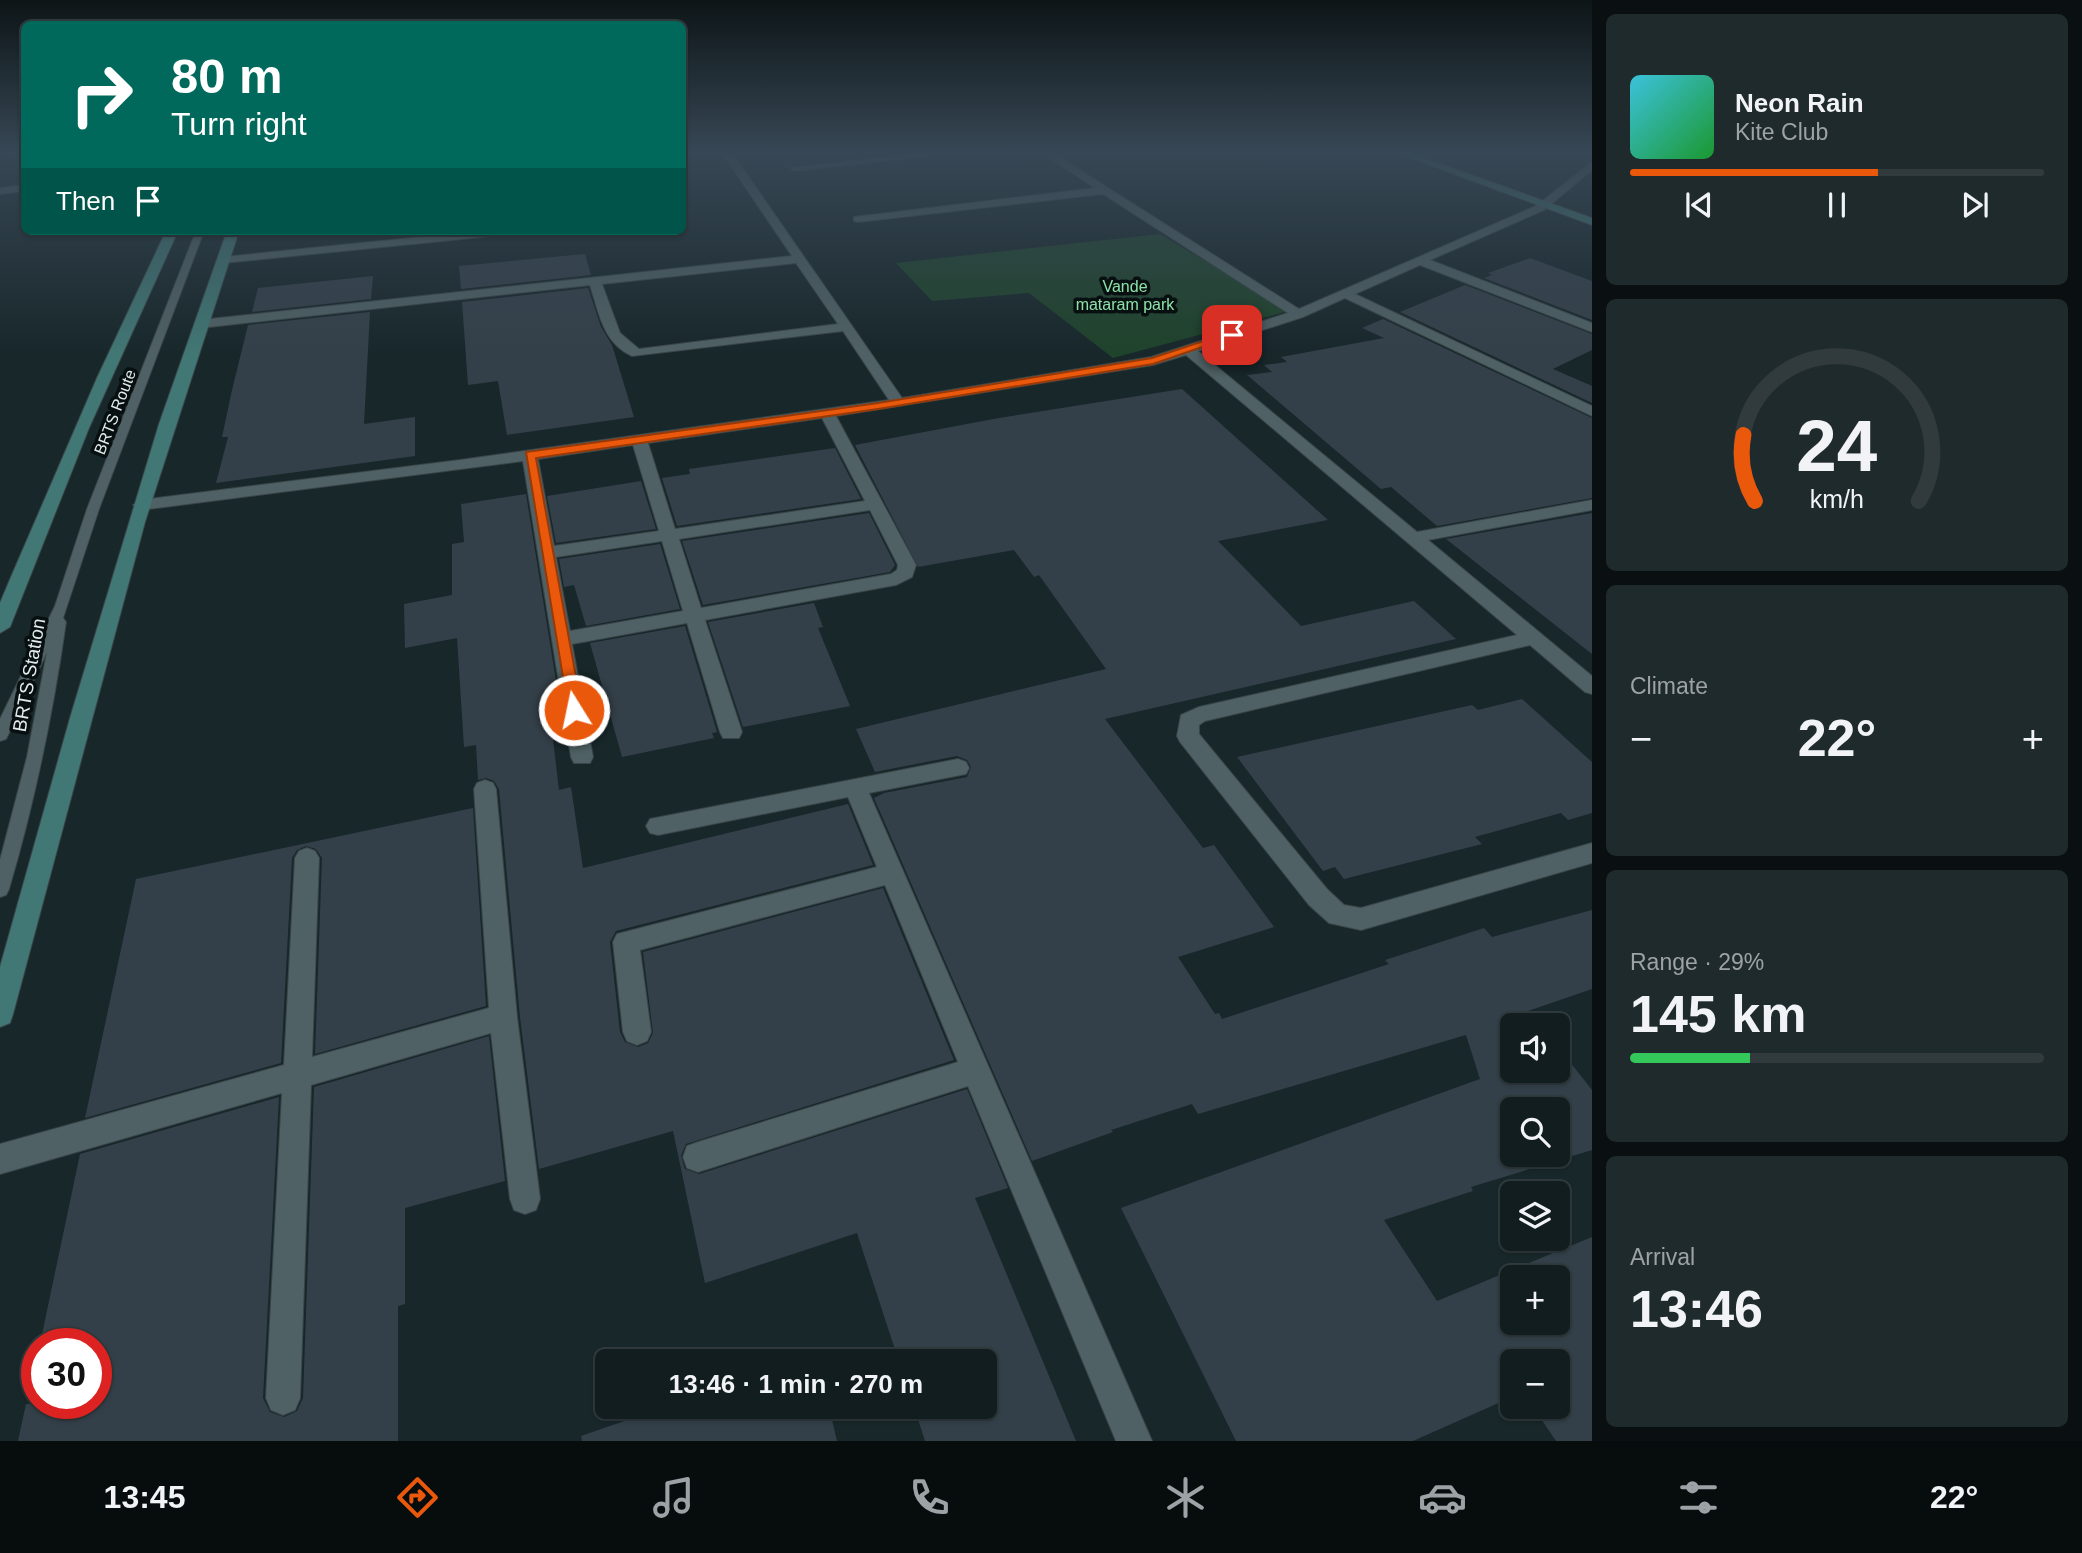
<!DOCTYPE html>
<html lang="en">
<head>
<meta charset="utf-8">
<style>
	:root { --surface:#121d20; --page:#1f2a2d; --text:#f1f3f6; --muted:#9ca2a5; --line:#313b3e; --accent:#ea580c }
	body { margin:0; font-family:Helvetica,sans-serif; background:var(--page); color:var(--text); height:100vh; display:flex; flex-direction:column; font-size:26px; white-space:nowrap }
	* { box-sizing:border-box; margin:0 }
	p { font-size:23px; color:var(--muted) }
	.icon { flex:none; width:38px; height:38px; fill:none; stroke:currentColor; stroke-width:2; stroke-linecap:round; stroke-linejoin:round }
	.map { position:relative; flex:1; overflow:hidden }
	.panel { display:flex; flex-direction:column; gap:14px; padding:14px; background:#0a1012; width:490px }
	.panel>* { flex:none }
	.top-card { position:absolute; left:21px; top:21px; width:665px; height:214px; border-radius:10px; box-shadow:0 2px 5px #0004,0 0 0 2px var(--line); background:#00695c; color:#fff; overflow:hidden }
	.fabs { position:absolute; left:1500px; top:1013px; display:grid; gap:14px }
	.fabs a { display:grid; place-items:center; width:70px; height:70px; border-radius:10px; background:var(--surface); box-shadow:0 2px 5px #0004,0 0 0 2px var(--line); font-size:35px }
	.speed { position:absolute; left:21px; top:1328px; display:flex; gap:14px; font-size:35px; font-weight:700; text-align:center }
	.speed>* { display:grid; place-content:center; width:91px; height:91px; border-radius:50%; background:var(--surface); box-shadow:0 2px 5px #0004,0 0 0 2px var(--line); line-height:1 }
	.speed .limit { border:10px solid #d22; background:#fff; color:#111 }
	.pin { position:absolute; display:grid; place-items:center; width:60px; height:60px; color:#fff; margin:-30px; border-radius:14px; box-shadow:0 4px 10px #0006 }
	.me { position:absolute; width:77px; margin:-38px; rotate:350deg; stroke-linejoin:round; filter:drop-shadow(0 0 5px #0008) }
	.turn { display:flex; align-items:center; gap:24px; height:147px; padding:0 35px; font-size:32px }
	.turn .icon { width:91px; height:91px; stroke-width:2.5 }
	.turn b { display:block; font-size:49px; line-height:60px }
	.then { display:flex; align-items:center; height:66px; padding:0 35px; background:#0003; gap:14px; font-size:26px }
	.big { font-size:52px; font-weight:700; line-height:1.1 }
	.panel .tile { flex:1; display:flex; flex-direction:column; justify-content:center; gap:10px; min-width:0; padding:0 24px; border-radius:10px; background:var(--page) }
	.panel .dial { align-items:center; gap:0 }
	.dial svg { height:182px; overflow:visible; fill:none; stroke:var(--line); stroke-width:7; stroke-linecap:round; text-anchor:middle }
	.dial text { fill:var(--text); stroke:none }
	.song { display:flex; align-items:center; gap:21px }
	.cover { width:84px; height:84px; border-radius:10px; background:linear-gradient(135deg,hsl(190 70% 55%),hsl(130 70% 35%)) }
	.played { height:7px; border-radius:4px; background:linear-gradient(90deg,var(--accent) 60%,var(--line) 60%) }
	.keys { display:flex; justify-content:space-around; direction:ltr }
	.heat { display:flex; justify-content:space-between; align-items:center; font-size:38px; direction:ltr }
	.charge { height:10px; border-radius:5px; background:linear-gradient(90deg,#34c759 29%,var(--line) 0) }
	.trip { position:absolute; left:595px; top:1349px; width:402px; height:70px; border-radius:10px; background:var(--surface); box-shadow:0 2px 5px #0004,0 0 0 2px var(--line); font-weight:700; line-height:70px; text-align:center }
	.dock { display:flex; height:112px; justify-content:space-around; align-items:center; background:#070c0d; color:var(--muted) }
	.dock .icon { width:49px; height:49px }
	.dock .selected { color:var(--accent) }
	.dock b { font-size:32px; color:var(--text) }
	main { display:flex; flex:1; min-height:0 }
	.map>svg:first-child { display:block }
	.green { fill:#1f432b }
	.building { fill:#344049; fill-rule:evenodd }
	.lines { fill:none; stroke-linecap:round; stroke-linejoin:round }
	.lane-casing { stroke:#394548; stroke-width:2 }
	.street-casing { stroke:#394548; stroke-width:2 }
	.secondary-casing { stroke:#394548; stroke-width:2 }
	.lane { fill:#4f6164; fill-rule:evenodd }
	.street { fill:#4f6164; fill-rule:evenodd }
	.secondary { fill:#417774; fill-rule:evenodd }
	.route { fill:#ea580c; stroke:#983908; stroke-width:2 }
	.labels { text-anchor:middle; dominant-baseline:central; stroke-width:7; stroke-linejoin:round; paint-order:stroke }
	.far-park-label { font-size:16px; fill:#8ce2a8; stroke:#080f10 }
	.far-street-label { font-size:16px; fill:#e2ecee; stroke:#080f10 }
	.street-label { font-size:19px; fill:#e2ecee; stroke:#080f10 }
</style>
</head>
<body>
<main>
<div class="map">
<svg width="1592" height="1441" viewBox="0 0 1592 1441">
	<rect width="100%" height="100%" fill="#18272a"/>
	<path class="green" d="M 1160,234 L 1289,311 L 1113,358 L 1029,293 L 932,301 L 896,263 Z"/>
	<path class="building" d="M 585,254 L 591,275 L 461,289 L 459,266 Z
		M 1530,258 L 1592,281 L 1592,320 L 1484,278 L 1492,275 L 1488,273 Z
		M 373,276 L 371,299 L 252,312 L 258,288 Z
		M 1465,285 L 1592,334 L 1592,350 L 1553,369 L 1592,386 L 1592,403 L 1400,312 Z
		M 588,288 L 601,327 L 612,345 L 634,417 L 507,435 L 498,381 L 468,385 L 462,302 Z
		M 370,312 L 364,424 L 415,417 L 415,456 L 216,483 L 228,437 L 222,437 L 232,390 L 248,325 Z
		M 1383,319 L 1592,418 L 1592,498 L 1437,526 L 1391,487 L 1381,489 L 1247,375 L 1272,372 L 1264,365 L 1287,362 L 1281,357 L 1384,338 L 1362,328 Z
		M 1182,389 L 1328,520 L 1218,541 L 1301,626 L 1414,601 L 1456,639 L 1105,719 L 1203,848 L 1214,845 L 1274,927 L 1178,957 L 1215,1014 L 1219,1013 L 1222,1019 L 1389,964 L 1385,960 L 1484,928 L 1492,937 L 1592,910 L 1592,989 L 1528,1011 L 1540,1026 L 1512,1026 L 1512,1071 L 1558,1071 L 1558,1047 L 1592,1090 L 1592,1150 L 1471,1187 L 1473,1191 L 1384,1220 L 1437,1301 L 1592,1237 L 1592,1441 L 1556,1441 L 1533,1407 L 1558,1407 L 1558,1362 L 1512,1362 L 1512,1397 L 1413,1441 L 1236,1441 L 1121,1208 L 1480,1079 L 1466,1035 L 1198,1114 L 1192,1104 L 1111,1130 L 1113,1132 L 1032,1161 L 874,798 L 884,793 L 967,777 L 971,767 L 967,760 L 957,756 L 875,772 L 856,729 L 1106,669 L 1039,575 L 1034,577 L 1014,550 L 918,567 L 855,445 L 999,418 ZM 1512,1110 L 1558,1110 L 1558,1155 L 1512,1155 ZM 1512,1278 L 1558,1278 L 1558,1323 L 1512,1323 Z
		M 835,448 L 861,499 L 677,526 L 662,478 L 690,474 L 689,469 Z
		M 641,481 L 656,529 L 556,543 L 547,496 Z
		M 526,494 L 561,712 L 550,714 L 559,790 L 571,787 L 583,868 L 848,804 L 873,865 L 616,931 L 610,942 L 620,1032 L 625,1042 L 638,1047 L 648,1043 L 653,1033 L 643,952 L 883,888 L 954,1060 L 686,1144 L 681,1156 L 685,1169 L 699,1174 L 967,1089 L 1008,1188 L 975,1198 L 1076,1441 L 925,1441 L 914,1407 L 985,1407 L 985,1362 L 899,1362 L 857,1233 L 705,1283 L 673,1131 L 539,1169 L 520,1017 L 499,789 L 494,781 L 486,778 L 478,780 L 476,745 L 464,747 L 457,638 L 405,648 L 404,604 L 452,595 L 452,544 L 464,542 L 461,504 Z
		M 869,513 L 895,565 L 890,572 L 703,605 L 682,541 Z
		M 1592,513 L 1592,654 L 1446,539 Z
		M 660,544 L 680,609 L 586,626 L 574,585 L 564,587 L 559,559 Z
		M 814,603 L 823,627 L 818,628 L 850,706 L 743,727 L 708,622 Z
		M 685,626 L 717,732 L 712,733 L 714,738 L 622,757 L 590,643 Z
		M 1522,699 L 1592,762 L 1592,813 L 1568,820 L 1561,813 L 1475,837 L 1482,844 L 1344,879 L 1335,867 L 1323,871 L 1237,757 L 1472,705 L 1478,710 Z
		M 473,808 L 486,1006 L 315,1054 L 322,858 L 316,849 L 306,846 L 297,850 L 292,858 L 281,1063 L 85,1118 L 136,879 Z
		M 489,1036 L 505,1181 L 405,1208 L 405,1304 L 398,1306 L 398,1441 L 18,1441 L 26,1404 L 96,1404 L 96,1344 L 40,1344 L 80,1154 L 279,1097 L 263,1398 L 270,1412 L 284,1417 L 297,1411 L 303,1398 L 314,1087 Z
		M 665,1407 L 829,1407 L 837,1441 L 582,1441 L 581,1436 Z"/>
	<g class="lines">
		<defs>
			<path id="lane" d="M 196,231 L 204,231 L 99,509 L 63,618 L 66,622 C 53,713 35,801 9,889 L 6,895 L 0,897 L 0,860 L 27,757 L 47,652 L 8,735 L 6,739 L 0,741 L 0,719 L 55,606 L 87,509 Z"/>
			<path id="street" d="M 7,153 L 17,153 L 17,154 L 12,157 Z
				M 722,153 L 732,153 L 902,398 L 1151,357 L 1288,313 L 1103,194 L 858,222 L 854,221 L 854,217 L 1095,188 L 1042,153 L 1053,153 L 1299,309 L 1536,206 L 1592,162 L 1592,170 L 1544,210 L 1430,260 L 1592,323 L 1592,332 L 1420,265 L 1355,294 L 1592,406 L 1592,416 L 1345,298 L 1303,317 L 1198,351 L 1417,532 L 1592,500 L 1592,510 L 1428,540 L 1592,676 L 1592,694 L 1585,692 L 1530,645 L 1205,721 L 1199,725 L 1199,734 L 1327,889 L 1344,905 L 1361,908 L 1592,843 L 1592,863 L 1361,930 L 1329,923 L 1309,905 L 1180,742 L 1177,736 L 1181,715 L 1199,707 L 1517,635 L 1186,355 L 1153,365 L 836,416 L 916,565 L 912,577 L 896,585 L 705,620 L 742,732 L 739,738 L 723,738 L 720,732 L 687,623 L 572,644 L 593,757 L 590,763 L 574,763 L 571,757 L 523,461 L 141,510 L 133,505 L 141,500 L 460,460 L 889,400 L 843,331 L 632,356 C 603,343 599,313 590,285 L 200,328 L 194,324 L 200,320 L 792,256 ZM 796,263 L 838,324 L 639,349 L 620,333 L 602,284 ZM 822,418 L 865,501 L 675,529 L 648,443 ZM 633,445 L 659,531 L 554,546 L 538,459 ZM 870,510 L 898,565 L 897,570 L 891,574 L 701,608 L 679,539 ZM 662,541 L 683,611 L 570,631 L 556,557 Z
				M 923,153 L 955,153 L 795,171 L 790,168 Z
				M 24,185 L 24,191 L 0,194 L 0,188 Z
				M 480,231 L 519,231 L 513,234 L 223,263 L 217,260 L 223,257 Z
				M 958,759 L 966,762 L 969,768 L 966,774 L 869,793 L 1152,1441 L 1116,1441 L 968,1086 L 698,1172 L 687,1168 L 683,1157 L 687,1146 L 698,1142 L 958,1062 L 885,885 L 640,950 L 651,1032 L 647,1041 L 637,1045 L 627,1041 L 623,1032 L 613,942 L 617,934 L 877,867 L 848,797 L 658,835 L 650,833 L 646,826 L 650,819 Z
				M 485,780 L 493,783 L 496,789 L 517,1017 L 540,1199 L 536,1210 L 525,1214 L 514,1210 L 510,1199 L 491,1033 L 311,1085 L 300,1398 L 295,1410 L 283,1415 L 271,1410 L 266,1398 L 282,1093 L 0,1174 L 0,1144 L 284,1065 L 295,858 L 299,851 L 307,848 L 315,851 L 319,858 L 312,1057 L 489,1008 L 474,789 L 477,783 Z"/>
			<path id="secondary" d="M 1397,153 L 1410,153 L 1592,218 L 1592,225 Z
				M 166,231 L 178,231 L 89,428 L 10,627 L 0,633 L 0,603 L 11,577 L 97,378 Z
				M 227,231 L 239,231 L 145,522 L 13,1014 L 10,1023 L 0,1027 L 0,967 L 70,718 L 159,424 Z"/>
		</defs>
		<use href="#lane" class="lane-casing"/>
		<use href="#street" class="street-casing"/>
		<use href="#secondary" class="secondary-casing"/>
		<use href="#lane" class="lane"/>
		<use href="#street" class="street"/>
		<use href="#secondary" class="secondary"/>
	</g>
	<linearGradient id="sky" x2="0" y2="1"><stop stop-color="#0d1517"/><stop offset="0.43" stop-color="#374755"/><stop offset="1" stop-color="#374755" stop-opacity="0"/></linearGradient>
	<rect width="1592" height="354" fill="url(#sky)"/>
	<path class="route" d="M 1228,333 L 1237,335 L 1153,364 L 878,409 L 536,458 L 582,710 L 580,714 L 569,714 L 526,452 L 878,403 L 1152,358 Z"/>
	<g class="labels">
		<g class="far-park-label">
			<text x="1125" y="286">Vande<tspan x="1125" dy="18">mataram park</tspan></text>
		</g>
		<g class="far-street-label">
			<text transform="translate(115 412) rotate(-69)">BRTS Route</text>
		</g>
		<g class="street-label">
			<text transform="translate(29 675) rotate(-80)">BRTS Station</text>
		</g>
	</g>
</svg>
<div class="fabs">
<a><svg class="icon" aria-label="sound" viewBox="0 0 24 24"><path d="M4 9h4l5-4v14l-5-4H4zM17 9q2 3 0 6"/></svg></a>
<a><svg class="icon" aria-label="search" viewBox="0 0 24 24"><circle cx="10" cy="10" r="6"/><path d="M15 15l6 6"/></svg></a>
<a><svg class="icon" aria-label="layers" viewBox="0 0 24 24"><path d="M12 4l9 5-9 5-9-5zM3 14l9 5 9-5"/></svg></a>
<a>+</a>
<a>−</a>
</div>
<div class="speed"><div class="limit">30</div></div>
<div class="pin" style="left:1232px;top:335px;background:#d93025"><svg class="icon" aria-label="arrive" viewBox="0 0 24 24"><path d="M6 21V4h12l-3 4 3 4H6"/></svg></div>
<svg class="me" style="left:574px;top:710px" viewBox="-20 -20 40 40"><circle r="17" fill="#ea580c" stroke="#fff" stroke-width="3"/><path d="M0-11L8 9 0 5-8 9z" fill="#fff"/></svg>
<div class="trip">13:46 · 1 min · 270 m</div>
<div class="top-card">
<div class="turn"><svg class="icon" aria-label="right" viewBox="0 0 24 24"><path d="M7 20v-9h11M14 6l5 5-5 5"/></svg><div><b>80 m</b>Turn right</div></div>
<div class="then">Then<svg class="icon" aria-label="arrive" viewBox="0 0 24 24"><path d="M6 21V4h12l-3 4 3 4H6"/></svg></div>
</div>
</div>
<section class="panel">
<div class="tile">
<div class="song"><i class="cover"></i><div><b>Neon Rain</b><p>Kite Club</p></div></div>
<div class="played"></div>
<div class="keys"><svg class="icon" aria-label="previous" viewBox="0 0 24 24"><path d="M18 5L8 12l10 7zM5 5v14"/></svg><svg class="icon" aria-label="pause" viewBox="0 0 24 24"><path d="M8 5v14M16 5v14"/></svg><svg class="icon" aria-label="next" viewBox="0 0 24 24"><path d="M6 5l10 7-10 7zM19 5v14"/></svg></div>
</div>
<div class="tile dial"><svg viewBox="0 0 100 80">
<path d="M14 69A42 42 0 1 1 86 69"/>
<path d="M14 69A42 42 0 0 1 9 40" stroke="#ea580c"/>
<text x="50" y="56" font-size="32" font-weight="700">24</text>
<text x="50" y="72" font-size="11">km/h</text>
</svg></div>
<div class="tile"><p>Climate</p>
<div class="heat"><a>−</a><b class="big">22°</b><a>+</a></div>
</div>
<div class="tile"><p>Range · 29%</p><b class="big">145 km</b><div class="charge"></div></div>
<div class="tile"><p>Arrival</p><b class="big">13:46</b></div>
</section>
</main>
<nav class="dock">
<b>13:45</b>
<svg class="icon selected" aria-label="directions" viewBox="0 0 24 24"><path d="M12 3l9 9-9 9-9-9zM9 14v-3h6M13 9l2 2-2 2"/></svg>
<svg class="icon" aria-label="music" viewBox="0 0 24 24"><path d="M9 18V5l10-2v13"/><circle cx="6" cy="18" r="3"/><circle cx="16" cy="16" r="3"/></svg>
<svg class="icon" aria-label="phone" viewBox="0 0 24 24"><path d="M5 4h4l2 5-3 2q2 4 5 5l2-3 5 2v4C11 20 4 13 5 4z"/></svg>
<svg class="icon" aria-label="climate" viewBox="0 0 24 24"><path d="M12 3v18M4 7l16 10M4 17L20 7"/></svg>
<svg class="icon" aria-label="car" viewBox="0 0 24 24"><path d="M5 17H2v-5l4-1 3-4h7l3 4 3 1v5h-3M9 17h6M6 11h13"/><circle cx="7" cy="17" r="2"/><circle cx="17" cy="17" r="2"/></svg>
<svg class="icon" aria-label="filters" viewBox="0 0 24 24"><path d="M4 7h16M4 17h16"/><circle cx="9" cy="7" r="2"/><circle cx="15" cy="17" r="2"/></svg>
<b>22°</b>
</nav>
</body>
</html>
